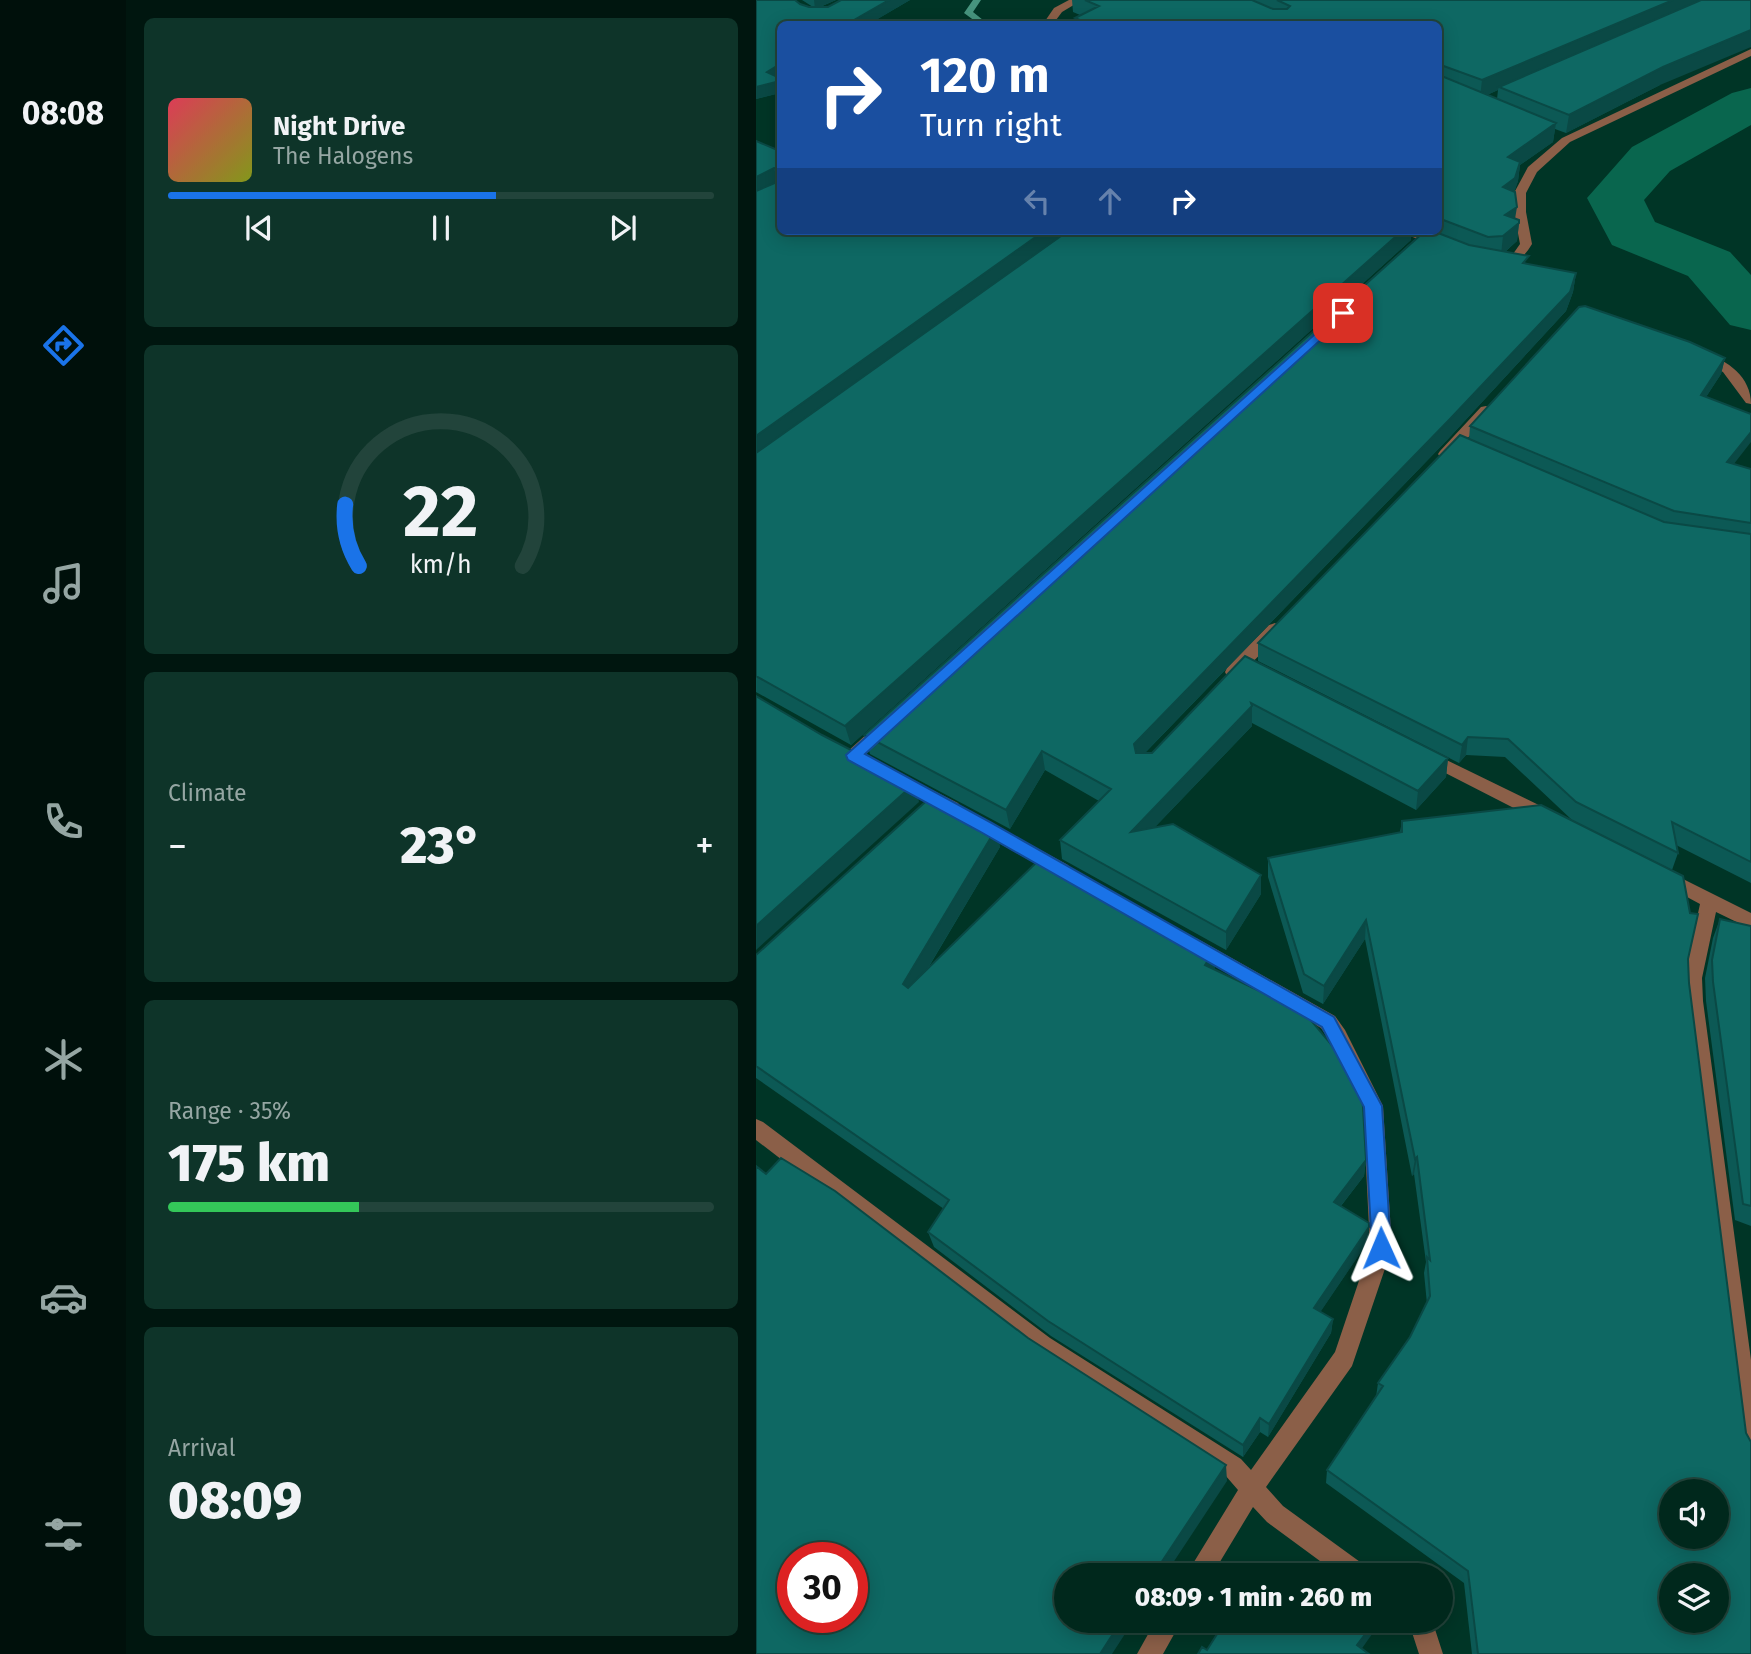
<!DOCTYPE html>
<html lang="en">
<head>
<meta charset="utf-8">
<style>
	:root { --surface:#00281c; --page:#0e3429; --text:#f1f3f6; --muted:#95a6a3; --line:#22443b; --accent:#1a73e8 }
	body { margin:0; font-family:"Fira Sans",sans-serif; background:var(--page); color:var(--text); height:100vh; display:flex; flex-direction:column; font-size:26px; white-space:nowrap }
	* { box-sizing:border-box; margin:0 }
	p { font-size:23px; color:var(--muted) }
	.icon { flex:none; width:38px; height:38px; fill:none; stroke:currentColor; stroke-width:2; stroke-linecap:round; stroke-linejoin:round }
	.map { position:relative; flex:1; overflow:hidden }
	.details { display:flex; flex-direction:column; gap:18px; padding:18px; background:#00160f; width:630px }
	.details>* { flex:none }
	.hud { position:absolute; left:21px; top:21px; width:665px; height:214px; border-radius:10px; box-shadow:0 4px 18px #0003,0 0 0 2px var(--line); background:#1a4fa0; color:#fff; overflow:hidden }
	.controls { position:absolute; left:903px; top:1479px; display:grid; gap:14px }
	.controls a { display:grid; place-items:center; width:70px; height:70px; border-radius:50%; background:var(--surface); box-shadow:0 4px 18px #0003,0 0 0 2px var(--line); font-size:35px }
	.speed { position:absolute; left:21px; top:1542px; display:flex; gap:14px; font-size:35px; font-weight:700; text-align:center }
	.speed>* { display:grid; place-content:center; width:91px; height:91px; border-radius:50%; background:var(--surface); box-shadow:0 4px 18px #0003,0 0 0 2px var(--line); line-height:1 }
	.speed .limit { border:10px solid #d22; background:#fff; color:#111 }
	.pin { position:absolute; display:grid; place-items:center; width:60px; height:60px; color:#fff; margin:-30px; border-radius:14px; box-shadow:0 4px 10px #0006 }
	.me { position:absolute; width:77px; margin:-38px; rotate:359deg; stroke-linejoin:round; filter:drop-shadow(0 0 5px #0008) }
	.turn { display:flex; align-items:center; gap:24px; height:147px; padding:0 28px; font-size:32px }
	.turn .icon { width:91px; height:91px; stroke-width:2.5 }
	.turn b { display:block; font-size:49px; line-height:60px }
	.lanes { display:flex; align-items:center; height:66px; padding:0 28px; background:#0003; justify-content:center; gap:35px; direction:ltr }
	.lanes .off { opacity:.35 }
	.big { font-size:52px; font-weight:800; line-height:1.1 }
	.details .card { flex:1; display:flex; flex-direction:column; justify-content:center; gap:10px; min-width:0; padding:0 24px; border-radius:10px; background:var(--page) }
	.details .dial { align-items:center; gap:0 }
	.dial svg { height:182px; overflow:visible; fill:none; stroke:var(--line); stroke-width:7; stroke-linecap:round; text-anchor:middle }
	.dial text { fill:var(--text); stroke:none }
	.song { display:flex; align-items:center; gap:21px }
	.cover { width:84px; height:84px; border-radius:10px; background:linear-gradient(135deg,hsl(350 70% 55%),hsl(70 70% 35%)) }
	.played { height:7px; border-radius:4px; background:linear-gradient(90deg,var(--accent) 60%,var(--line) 60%) }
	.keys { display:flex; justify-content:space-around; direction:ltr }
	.heat { display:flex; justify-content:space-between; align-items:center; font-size:38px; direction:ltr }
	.charge { height:10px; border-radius:5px; background:linear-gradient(90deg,#34c759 35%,var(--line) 0) }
	.trip { position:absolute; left:298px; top:1563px; width:399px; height:70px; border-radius:35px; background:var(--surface); box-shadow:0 4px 18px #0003,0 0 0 2px var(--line); font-weight:800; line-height:70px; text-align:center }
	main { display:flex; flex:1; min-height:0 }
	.dock { display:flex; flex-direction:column; width:126px; justify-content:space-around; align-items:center; background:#00100b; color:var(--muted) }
	.dock .icon { width:49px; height:49px }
	.dock .current { color:var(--accent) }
	.dock b { font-size:32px; color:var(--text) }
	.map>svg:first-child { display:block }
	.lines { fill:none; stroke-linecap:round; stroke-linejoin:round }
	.stream { fill:#46947e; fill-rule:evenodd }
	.river { fill:#09664e; fill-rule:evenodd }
	.minor { fill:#8b5f48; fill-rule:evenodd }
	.wall { fill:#0c5955; fill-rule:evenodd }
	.shaded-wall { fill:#0a4945 }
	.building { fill:#0e6863; stroke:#0a4945; stroke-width:2; fill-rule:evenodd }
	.route { fill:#1a73e8; stroke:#114b97; stroke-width:2 }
</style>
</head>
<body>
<main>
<nav class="dock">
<b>08:08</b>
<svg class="icon current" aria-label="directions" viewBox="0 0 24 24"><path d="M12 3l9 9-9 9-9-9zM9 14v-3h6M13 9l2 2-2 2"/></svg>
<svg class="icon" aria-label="music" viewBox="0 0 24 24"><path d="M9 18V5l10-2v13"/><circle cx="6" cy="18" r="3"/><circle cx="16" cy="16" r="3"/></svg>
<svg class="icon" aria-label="phone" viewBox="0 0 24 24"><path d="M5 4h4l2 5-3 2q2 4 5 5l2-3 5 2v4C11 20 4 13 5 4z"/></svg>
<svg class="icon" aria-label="climate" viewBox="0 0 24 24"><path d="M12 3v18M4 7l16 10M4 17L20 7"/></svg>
<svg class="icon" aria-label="car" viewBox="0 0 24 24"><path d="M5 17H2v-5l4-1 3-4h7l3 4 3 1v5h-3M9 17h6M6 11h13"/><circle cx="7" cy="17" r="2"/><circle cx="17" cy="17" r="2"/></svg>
<svg class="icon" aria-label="filters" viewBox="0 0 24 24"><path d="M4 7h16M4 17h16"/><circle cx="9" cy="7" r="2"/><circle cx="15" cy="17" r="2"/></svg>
</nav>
<section class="details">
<div class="card">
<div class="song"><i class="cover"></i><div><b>Night Drive</b><p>The Halogens</p></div></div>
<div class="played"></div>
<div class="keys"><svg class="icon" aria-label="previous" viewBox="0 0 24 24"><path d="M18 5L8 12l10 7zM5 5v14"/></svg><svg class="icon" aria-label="pause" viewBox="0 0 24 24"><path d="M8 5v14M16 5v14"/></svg><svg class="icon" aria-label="next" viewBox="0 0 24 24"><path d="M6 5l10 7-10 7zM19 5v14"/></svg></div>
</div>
<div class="card dial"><svg viewBox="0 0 100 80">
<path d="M14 69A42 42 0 1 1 86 69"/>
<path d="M14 69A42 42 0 0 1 8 42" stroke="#1a73e8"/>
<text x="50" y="56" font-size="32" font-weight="700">22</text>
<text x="50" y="72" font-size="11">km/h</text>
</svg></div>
<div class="card"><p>Climate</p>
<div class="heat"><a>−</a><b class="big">23°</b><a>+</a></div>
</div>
<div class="card"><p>Range · 35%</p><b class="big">175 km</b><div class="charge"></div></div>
<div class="card"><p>Arrival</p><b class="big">08:09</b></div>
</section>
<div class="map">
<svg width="995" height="1654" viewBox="0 0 995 1654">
	<rect width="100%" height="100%" fill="#003526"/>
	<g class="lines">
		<path class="stream" d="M 217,0 L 225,0 L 217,12 L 232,24 L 223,24 L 208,13 Z"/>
		<path class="river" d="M 995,88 L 995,125 L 914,171 L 888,200 L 899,222 L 974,252 L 995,275 L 995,330 L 974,325 L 932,276 L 856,245 L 831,198 L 876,147 L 976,93 Z"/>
		<path class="minor" d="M 313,0 L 326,0 L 306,12 L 297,24 L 287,24 L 298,8 Z
			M 995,49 L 995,56 L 814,142 L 781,172 L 770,193 L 770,212 L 776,244 C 767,259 757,268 737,266 L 737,260 L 757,254 L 764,244 L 758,212 L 758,193 L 772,167 L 806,138 Z
			M 644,231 L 661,231 L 688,244 L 686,247 L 678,247 Z
			M 947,353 C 972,360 995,377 995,404 L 990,403 L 967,372 L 942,360 L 942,354 Z
			M 730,406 L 737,410 L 735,413 L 694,457 L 684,457 L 682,454 L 684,451 L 725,407 Z
			M 519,623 L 527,629 L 525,633 L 483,676 L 471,676 L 469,672 L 471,668 L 513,625 Z
			M 128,722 L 134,724 L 136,728 L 134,732 L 104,759 L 92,759 L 90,755 L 92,751 L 122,724 Z
			M 670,750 L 795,811 L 798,816 L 795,821 L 783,821 L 664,760 L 662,756 L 664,752 Z
			M 140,772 L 202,803 L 205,808 L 202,813 L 190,813 L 134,783 L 131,778 L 134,773 Z
			M 220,815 L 312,865 L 315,870 L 312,875 L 300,875 L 214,827 L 211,822 L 214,817 Z
			M 911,871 L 995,913 L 995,929 L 960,912 L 946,978 L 947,1001 L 995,1360 L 995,1457 L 987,1454 L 984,1446 L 929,1001 L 928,978 L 944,904 L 905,883 L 902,878 L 905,873 Z
			M 440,938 L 579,1016 L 589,1030 L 627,1106 L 636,1248 L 596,1366 L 510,1487 L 527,1506 L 611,1567 L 615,1575 L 583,1575 L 511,1522 L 497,1507 L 456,1575 L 430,1575 L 482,1490 L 469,1475 L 278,1354 L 0,1140 L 0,1119 L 7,1122 L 294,1338 L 485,1459 L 495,1470 L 579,1352 L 614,1248 L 607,1106 L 575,1042 L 565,1028 L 433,951 L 431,946 L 433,941 Z
			M 400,1620 L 426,1620 L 407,1654 L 381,1654 Z
			M 652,1620 L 676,1620 L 687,1654 L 663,1654 Z"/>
	</g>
	<path class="wall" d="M 0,0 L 39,0 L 44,4 L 53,7 L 57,7 L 46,0 L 80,0 L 64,7 L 72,7 L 85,0 L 154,0 L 113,24 L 24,24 L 24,93 L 0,99 Z
		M 316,0 L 683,0 L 904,85 L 810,133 L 799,129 L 797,142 L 764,165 L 762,181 L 758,192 L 759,218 L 763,223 L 761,241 L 749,252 L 772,264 L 820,273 L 817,292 L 810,311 L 692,439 L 389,753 L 396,753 L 489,656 L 692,758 L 690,777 L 660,810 L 496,723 L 496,726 L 399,827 L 505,894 L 470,950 L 306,859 L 304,840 L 343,801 L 289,770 L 254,829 L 114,754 L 108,735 L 668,231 L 667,231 L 682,231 L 682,24 L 319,24 L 319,18 L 324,15 L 317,12 ZM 742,90 L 741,99 L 731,95 Z
		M 0,141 L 24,151 L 24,231 L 655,231 L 655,240 L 95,745 L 0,692 Z
		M 969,358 L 965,374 L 950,397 L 978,464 L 995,469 L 995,883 L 920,845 L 922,853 L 916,870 L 816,820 L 749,757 L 710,755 L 703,763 L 502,661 L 502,643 L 713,439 L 714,426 Z
		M 646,821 L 932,959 L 933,983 L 995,1654 L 716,1654 L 708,1583 L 570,1483 L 571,1470 L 620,1397 L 622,1383 L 654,1337 L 671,1304 L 668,1273 L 670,1262 L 658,1174 L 656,1176 L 609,939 L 567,1004 L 547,993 L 512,877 L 512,858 L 644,832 Z
		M 240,829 L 244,847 L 171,970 L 459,969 L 458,969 L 610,1160 L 608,1176 L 585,1206 L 613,1227 L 611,1243 L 564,1312 L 577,1319 L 575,1333 L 512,1437 L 504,1432 L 487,1457 L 295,1336 L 178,1247 L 172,1232 L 188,1209 L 0,1078 L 0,955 Z
		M 964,919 L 995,926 L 995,1226 L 979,1220 L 950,1001 L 949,978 L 957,938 Z"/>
	<path class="shaded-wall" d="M 58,0 L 80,0 L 59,9 Z
		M 133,0 L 154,0 L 113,24 L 91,24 Z
		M 917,0 L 955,0 L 743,87 L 742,90 L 724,98 L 726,80 Z
		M 995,30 L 995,47 L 904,85 L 810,133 L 813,115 L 907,67 Z
		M 24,64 L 24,77 L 15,83 L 24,81 L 24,93 L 0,99 L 0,87 L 11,72 Z
		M 800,123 L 797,142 L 764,165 L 762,181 L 757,196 L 744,205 L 752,157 Z
		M 18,168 L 23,187 L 0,198 L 0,177 Z
		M 761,207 L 758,225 L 749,215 Z
		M 763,223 L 761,241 L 745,255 L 747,236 Z
		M 288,231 L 316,231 L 0,459 L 0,436 Z
		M 646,231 L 655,231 L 655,240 L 95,745 L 89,726 Z
		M 820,273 L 817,292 L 810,311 L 692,439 L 379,763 L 378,744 Z
		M 969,358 L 965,374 L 941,411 L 945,395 Z
		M 995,432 L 995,442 L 967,478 L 971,462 Z
		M 496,706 L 496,726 L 376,851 L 375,832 Z
		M 712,737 L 710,755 L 703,763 L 706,745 Z
		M 286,751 L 289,770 L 254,829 L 250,810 Z
		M 692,758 L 690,777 L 660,810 L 662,791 Z
		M 159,783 L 163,802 L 0,950 L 0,926 Z
		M 240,829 L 244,847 L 152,1001 L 147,984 Z
		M 505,875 L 505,894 L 470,950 L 470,932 Z
		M 610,920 L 609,939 L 567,1004 L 568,986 Z
		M 458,951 L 459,969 L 450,983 L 449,965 Z
		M 661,1157 L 658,1174 L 656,1176 L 659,1159 Z
		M 610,1160 L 608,1176 L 576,1217 L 578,1202 Z
		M 613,1227 L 611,1243 L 557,1323 L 558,1308 Z
		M 577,1319 L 575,1333 L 512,1437 L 513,1424 Z
		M 504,1418 L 504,1432 L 487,1457 L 487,1445 Z
		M 470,1465 L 471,1481 L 409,1575 L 397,1575 Z
		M 366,1620 L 378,1620 L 356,1654 L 344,1654 Z
		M 620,1620 L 626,1620 L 602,1654 L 601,1645 Z"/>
	<path class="building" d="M 0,0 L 39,0 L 44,4 L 53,7 L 72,7 L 85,0 L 133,0 L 91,24 L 24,24 L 24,64 L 11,72 L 24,78 L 24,81 L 0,87 Z
		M 329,0 L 496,0 L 517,9 L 531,9 L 534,6 L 521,0 L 917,0 L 726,80 L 682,64 L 682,24 L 333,24 L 319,18 L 343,6 Z
		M 945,0 L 995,0 L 995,30 L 907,67 L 813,115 L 743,87 Z
		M 682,73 L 683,75 L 800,123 L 752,157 L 764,162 L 759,178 L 747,187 L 759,192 L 761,207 L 749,215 L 763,220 L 763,223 L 747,236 L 732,237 L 682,218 Z
		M 0,141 L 24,151 L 24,231 L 288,231 L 0,436 L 0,191 L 21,182 L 22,169 L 18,168 L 0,177 Z
		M 312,231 L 646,231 L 89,726 L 0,676 L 0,453 Z
		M 669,231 L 677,231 L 713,245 L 773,256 L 767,263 L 820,273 L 814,292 L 694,419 L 378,744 L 380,753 L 396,753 L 489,656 L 692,758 L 662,791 L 495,703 L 496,706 L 375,832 L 417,824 L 505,875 L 470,932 L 304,840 L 355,789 L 286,751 L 250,810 L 108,735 Z
		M 829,306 L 934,342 L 969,358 L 945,395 L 995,414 L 995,432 L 971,462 L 995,469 L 995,523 L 918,511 L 714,426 L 823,307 Z
		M 704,435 L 908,522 L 995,534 L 995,862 L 916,822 L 922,853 L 820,802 L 752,739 L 712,737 L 706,745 L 502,643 Z
		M 0,696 L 66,735 L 159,783 L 0,926 Z
		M 178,794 L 240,829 L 147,984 L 152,988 L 288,855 L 458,951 L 449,965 L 548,1012 L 595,1068 L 606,1090 L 610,1160 L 578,1202 L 613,1223 L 613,1227 L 558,1308 L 577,1319 L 513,1424 L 504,1418 L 487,1445 L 292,1321 L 172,1232 L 193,1200 L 0,1066 L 0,955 Z
		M 785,805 L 927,876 L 934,913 L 942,914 L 932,959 L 933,983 L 990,1433 L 995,1442 L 995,1654 L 722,1654 L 712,1571 L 571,1470 L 627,1386 L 622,1383 L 654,1337 L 674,1296 L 671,1257 L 674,1260 L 661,1157 L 659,1159 L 610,920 L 568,986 L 548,974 L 512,858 L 646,832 L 646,821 ZM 915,1491 L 961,1491 L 961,1536 L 915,1536 ZM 915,1575 L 961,1575 L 961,1620 L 915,1620 Z
		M 964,919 L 995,926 L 995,1206 L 987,1204 L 957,982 L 956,960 Z
		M 25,1158 L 79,1191 L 272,1338 L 470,1465 L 397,1575 L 310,1575 L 310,1620 L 366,1620 L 344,1654 L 0,1654 L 0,1166 L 10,1174 ZM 37,1558 L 96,1558 L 96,1617 L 37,1617 Z
		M 565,1564 L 582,1575 L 562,1575 Z
		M 470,1620 L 620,1620 L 601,1645 L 613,1654 L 442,1654 L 446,1647 L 451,1650 Z"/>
	<path class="route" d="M 587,309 L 591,311 L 591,316 L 109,754 L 234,822 L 578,1017 L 626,1106 L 635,1248 L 632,1254 L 625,1257 L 619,1254 L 616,1248 L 608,1107 L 566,1027 L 223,831 L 92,760 L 90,755 Z"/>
</svg>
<div class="controls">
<a><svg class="icon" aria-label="sound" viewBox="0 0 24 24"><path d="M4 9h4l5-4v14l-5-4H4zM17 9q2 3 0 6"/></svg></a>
<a><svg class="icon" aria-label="layers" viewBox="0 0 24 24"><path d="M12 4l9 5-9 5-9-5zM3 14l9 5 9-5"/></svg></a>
</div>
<div class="speed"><div class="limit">30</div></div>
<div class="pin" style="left:587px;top:313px;background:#d93025"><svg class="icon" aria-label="arrive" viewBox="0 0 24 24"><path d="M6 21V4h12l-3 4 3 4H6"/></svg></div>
<svg class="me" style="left:625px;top:1248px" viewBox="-20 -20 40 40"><path d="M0-17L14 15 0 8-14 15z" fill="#1a73e8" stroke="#fff" stroke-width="4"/></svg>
<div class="trip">08:09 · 1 min · 260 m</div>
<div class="hud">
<div class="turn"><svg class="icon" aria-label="right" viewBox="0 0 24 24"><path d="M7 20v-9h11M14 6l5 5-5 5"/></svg><div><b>120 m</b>Turn right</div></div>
<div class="lanes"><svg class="icon off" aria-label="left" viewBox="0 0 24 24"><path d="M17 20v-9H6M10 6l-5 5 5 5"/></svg><svg class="icon off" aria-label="ahead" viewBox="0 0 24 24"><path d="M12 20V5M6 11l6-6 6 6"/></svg><svg class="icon" aria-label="right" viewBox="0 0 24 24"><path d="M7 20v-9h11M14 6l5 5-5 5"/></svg></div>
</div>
</div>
</main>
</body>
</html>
